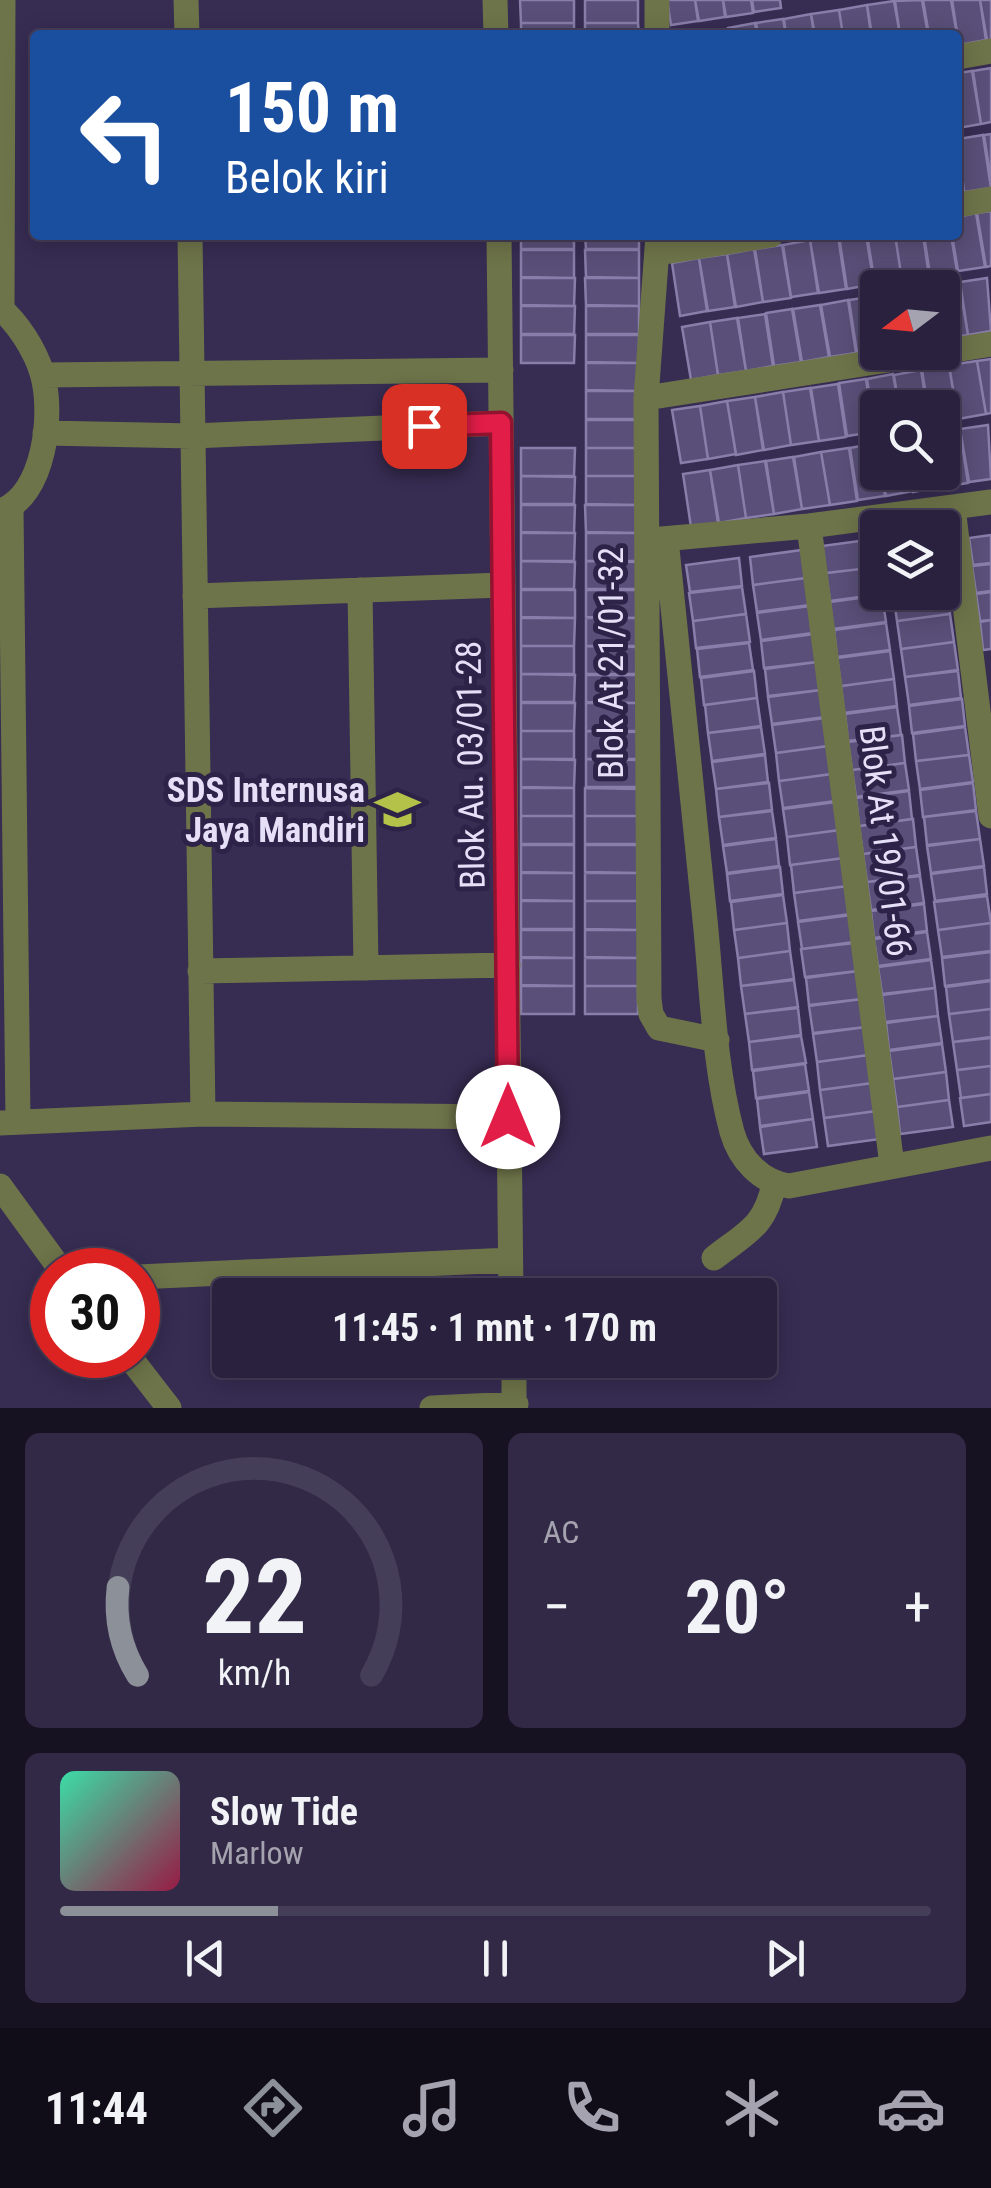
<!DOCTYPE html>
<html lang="id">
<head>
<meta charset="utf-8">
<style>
	:root { --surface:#29213e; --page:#312945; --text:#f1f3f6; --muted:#a5a3b0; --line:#453e58; --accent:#8c9099 }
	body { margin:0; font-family:"Roboto Condensed",sans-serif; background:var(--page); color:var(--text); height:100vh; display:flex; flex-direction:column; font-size:38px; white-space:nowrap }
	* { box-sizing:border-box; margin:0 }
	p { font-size:32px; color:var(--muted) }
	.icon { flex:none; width:55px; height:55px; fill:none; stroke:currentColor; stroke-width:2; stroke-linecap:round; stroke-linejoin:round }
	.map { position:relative; height:1408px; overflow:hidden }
	.drawer { display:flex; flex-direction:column; gap:25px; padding:25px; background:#171222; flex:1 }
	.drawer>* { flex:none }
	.top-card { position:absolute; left:30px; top:30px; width:932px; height:210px; border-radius:10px; box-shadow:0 5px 25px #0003,0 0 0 2px var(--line); background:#1a4fa0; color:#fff; overflow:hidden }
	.needle { width:65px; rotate:254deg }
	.buttons { position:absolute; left:860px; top:270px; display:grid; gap:20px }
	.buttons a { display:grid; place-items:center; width:100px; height:100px; border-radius:10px; background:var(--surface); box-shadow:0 5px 25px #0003,0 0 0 2px var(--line); font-size:50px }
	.speed { position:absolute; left:30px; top:1248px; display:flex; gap:20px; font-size:50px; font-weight:700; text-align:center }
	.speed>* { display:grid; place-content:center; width:130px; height:130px; border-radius:50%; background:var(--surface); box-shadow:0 5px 25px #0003,0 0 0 2px var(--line); line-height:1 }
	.speed .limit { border:15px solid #d22; background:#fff; color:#111 }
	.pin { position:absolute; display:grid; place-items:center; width:85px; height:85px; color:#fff; margin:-42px; border-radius:20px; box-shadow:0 5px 15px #0006 }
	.me { position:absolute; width:110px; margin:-55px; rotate:0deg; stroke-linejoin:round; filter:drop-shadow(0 0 8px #0008) }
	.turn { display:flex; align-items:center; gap:35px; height:210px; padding:0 30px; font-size:45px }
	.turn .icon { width:130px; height:130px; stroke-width:2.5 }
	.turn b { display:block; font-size:70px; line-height:85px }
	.big { font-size:75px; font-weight:700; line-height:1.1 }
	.drawer .widget { flex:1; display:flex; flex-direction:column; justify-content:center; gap:15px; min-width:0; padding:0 35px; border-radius:15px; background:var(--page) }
	.drawer .dial { align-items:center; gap:0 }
	.dial svg { height:260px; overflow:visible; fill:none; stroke:var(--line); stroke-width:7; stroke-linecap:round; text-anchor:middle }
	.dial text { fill:var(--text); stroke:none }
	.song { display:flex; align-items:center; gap:30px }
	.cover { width:120px; height:120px; border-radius:15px; background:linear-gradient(135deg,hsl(160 70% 55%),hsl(340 70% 35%)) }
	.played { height:10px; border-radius:5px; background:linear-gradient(90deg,var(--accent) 25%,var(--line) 25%) }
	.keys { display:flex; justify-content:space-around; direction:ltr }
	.heat { display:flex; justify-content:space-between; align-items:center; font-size:55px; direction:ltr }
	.drawer .tiles { flex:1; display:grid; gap:25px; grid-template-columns:1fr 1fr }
	.widget:last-child { grid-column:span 2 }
	.trip { position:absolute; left:212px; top:1278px; width:565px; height:100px; border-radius:10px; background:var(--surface); box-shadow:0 5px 25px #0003,0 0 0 2px var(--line); font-weight:700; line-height:100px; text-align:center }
	.tab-bar { display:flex; height:160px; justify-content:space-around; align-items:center; background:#100d19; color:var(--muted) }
	.tab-bar .icon { width:70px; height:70px }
	.tab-bar .active { color:var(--accent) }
	.tab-bar b { font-size:45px; color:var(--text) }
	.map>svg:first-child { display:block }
	.building { fill:#594f78; stroke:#887eaa; stroke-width:2.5 }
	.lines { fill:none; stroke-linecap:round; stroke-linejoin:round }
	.minor { stroke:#6e7449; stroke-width:25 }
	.route-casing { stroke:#92132f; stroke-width:25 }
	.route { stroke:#e11d48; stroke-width:18 }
	.labels { text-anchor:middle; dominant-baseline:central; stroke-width:10; stroke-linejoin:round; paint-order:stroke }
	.street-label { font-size:35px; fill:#e5e0f8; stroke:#2d2247 }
	.poi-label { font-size:35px; font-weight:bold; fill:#e5e0f8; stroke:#2d2247; text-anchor:end }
</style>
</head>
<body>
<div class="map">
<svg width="991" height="1408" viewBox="0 0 991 1408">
	<rect width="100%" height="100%" fill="#372c52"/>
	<path class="building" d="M 520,0 L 574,0 L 574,23 L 521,23 Z
		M 585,0 L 638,0 L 638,23 L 585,23 Z
		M 667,0 L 695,0 L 698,21 L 671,25 Z
		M 695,0 L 723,0 L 725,17 L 699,21 Z
		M 723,0 L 751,0 L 753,13 L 726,17 Z
		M 752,0 L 780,0 L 781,8 L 754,12 Z
		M 922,0 L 928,35 L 900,35 L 895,1 Z
		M 923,0 L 951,0 L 957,35 L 929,35 Z
		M 952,0 L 980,0 L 986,40 L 959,45 Z
		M 980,0 L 991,0 L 991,40 L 987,40 Z
		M 894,1 L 900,35 L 872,35 L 867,5 Z
		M 867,5 L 871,35 L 843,35 L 839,10 Z
		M 839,10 L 843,35 L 815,35 L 811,14 Z
		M 811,14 L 814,35 L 786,35 L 784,19 Z
		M 783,19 L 786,35 L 758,35 L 756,23 Z
		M 521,23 L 574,23 L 574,35 L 521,35 Z
		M 585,23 L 638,23 L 639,35 L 585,35 Z
		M 755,23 L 757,35 L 729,35 L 728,28 Z
		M 991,68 L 991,122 L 981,124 L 973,71 Z
		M 972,71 L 981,124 L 958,128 L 958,73 Z
		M 991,134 L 991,181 L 984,135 Z
		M 983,135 L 991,188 L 964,192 L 958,139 Z
		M 991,211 L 991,266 L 986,267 L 977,213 Z
		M 976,213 L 985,267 L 958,271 L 952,235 L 958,235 L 958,217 Z
		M 521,235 L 574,235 L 574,249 L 521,249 Z
		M 585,235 L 639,235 L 639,249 L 586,249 Z
		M 866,235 L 874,284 L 847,289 L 839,236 Z
		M 867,235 L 895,235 L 902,280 L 875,284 Z
		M 895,235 L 923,235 L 929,276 L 902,280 Z
		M 924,235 L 951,235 L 957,271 L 930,275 Z
		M 838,236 L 846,289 L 819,293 L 810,240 Z
		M 810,240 L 818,293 L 791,297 L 783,245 Z
		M 782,245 L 791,298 L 763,302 L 755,249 Z
		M 754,249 L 763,302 L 736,307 L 727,254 Z
		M 521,250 L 574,250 L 574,278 L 521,277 Z
		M 585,250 L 639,250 L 639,278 L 586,277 Z
		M 727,254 L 735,307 L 708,311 L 699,258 Z
		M 699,258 L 707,311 L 680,316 L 672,263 Z
		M 521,278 L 575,278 L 574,306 L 521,305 Z
		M 585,278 L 639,278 L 639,306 L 586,305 Z
		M 987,278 L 991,331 L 968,335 L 960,282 Z
		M 959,282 L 968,335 L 942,339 L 942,288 L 932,286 Z
		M 876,296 L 878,350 L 857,353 L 849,300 Z
		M 848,300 L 856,353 L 830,357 L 821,305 Z
		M 820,305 L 829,357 L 802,362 L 793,309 Z
		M 521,306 L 575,306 L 574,334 L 521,334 Z
		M 586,306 L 639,306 L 639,334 L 586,334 Z
		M 792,309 L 801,362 L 774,366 L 766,313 Z
		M 765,314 L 773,366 L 746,371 L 738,318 Z
		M 737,318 L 746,371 L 718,375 L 710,322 Z
		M 710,322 L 718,375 L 691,380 L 682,327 Z
		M 521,335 L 575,335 L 574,363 L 521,363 Z
		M 586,335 L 639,335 L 639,363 L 586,362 Z
		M 991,359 L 991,413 L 986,414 L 977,361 Z
		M 977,361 L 986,414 L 958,419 L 949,365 Z
		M 586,363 L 639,363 L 639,391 L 586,390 Z
		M 949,366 L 958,419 L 942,421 L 942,408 L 928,408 L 922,370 Z
		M 921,370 L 927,408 L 899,408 L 894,375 Z
		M 893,374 L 899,408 L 878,408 L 875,431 L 867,379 Z
		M 866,379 L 874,432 L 847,436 L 839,383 Z
		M 838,384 L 846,437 L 819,441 L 811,388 Z
		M 810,388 L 819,441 L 791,445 L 783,392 Z
		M 586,391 L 639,391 L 639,419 L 586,419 Z
		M 783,392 L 791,445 L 764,450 L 755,397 Z
		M 755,397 L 763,450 L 736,455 L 727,401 Z
		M 727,401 L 736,454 L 708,459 L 700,406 Z
		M 700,406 L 708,459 L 681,463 L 672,410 Z
		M 586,420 L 639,420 L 639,448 L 586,448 Z
		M 988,425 L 991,479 L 969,482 L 960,429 Z
		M 960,430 L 968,483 L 941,487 L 939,472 L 942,472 L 942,433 Z
		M 876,443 L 878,472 L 881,472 L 885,496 L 858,500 L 850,448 Z
		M 521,448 L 575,448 L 574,476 L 521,476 Z
		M 586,448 L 639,448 L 639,476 L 586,476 Z
		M 849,448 L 857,501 L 830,505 L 821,452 Z
		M 821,452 L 830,505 L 802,509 L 794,457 Z
		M 793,457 L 802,509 L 774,514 L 766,461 Z
		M 765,461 L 774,514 L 746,518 L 738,465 Z
		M 738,465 L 746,518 L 719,523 L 710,470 Z
		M 710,470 L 718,523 L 691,527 L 683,474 Z
		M 882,472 L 910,472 L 913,491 L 886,496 Z
		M 910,472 L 938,472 L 940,487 L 913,492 Z
		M 521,476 L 575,477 L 574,504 L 521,504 Z
		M 586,476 L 639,476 L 639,505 L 586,504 Z
		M 521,505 L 575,505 L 574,533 L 521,532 Z
		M 585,505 L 639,505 L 639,533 L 586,532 Z
		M 521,533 L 575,533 L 574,561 L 521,561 Z
		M 586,533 L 639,533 L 639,561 L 586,561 Z
		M 991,535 L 991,563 L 973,565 L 969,538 Z
		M 875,539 L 878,567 L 826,573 L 822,546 Z
		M 802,550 L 806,578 L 753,585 L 750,557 Z
		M 739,558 L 742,586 L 690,592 L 686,565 Z
		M 521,561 L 575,562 L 574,589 L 521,589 Z
		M 586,561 L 639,562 L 639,589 L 586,589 Z
		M 991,564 L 991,591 L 976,593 L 972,566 Z
		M 878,567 L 878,592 L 882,594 L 830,601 L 826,573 Z
		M 806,578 L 810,605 L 757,612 L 753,585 Z
		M 947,586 L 950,614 L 897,621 L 893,593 L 942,592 L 942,587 Z
		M 742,587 L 746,614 L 693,621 L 689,593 Z
		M 521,590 L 575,590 L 575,618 L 521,617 Z
		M 586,590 L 639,590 L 639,618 L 586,617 Z
		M 991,592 L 991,620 L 980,621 L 976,594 Z
		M 882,595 L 886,622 L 833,629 L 830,602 Z
		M 810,606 L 813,633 L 761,640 L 757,613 Z
		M 746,614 L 750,642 L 696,648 L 693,621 Z
		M 950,614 L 954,642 L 901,649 L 897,621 Z
		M 521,618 L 575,618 L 574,646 L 521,646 Z
		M 586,618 L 639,618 L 639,646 L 586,646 Z
		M 991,620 L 991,649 L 983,650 L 980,622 Z
		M 886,623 L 890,650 L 837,657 L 834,630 Z
		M 814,634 L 817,662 L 764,668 L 761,641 Z
		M 954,642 L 958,670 L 905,677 L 901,649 Z
		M 749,643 L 753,670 L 700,677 L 697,649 Z
		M 521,646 L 574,646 L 574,674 L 521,674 Z
		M 586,646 L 639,647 L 639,674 L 586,674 Z
		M 890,651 L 894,679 L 841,686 L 837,658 Z
		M 817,662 L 821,690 L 768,696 L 765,669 Z
		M 754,671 L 757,698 L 704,705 L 701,678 Z
		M 958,671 L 961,698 L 909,705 L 905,677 Z
		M 521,674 L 575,675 L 574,702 L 521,702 Z
		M 586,675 L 639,675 L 639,703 L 586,702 Z
		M 894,679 L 897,706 L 844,713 L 841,686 Z
		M 821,690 L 825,717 L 772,724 L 768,697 Z
		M 757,698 L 761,726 L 708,733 L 705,705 Z
		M 962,699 L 965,726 L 912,733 L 909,706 Z
		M 521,703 L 575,703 L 574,731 L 521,731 Z
		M 586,703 L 639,703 L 639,731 L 586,731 Z
		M 897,707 L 901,735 L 848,741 L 845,714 Z
		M 825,718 L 828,746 L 776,753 L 772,725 Z
		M 761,727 L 765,754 L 712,761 L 708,733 Z
		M 965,727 L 969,755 L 916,761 L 913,734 Z
		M 521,731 L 574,731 L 574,759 L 521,759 Z
		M 586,731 L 639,732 L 639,759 L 586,759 Z
		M 902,735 L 905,763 L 852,770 L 848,742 Z
		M 829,746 L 833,774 L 779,781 L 776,753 Z
		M 765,755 L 768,782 L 716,789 L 712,762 Z
		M 969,755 L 973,782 L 920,789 L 916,761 Z
		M 521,759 L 575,760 L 574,788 L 521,787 Z
		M 586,759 L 639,760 L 639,787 L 586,787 Z
		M 905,763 L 909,790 L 856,797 L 852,770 Z
		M 832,774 L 836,801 L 783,808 L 779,781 Z
		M 769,783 L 772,810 L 719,817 L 716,789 Z
		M 973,783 L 976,810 L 923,817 L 920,790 Z
		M 521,788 L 574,788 L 574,816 L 521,816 Z
		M 585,788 L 639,789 L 638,816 L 585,816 Z
		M 909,791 L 912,819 L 859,826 L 856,798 Z
		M 836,802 L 840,830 L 787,837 L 783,809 Z
		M 772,811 L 776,838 L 723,845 L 719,817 Z
		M 976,811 L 980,839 L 927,845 L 924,817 Z
		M 521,816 L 574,816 L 574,844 L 521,844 Z
		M 585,816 L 638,816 L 638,844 L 585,844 Z
		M 913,819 L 916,847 L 863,854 L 859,826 Z
		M 840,830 L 844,858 L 790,865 L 787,837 Z
		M 776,839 L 779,866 L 727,873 L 723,846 Z
		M 980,839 L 984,866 L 931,873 L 927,846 Z
		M 521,845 L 574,845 L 574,873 L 521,872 Z
		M 585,845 L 639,845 L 638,873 L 585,872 Z
		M 916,847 L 920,875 L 867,882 L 863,854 Z
		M 844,858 L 847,886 L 794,893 L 791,865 Z
		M 780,867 L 783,894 L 730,901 L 727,874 Z
		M 984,867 L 987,894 L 935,901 L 931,874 Z
		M 521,873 L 574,873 L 574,901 L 521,900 Z
		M 585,873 L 638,873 L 638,901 L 585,901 Z
		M 920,876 L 924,903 L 871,910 L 867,882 Z
		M 848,886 L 851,914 L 798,921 L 794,893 Z
		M 783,895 L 787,923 L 734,930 L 731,902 Z
		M 987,896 L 991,923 L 938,930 L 934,902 Z
		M 521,901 L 574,901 L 574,929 L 521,929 Z
		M 585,901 L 638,901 L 638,930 L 585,929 Z
		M 924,904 L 927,931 L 874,938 L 871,911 Z
		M 851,915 L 854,942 L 802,949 L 798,922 Z
		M 787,923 L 790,951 L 738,958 L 734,930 Z
		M 991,923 L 991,951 L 942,957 L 938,930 Z
		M 521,930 L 574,930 L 574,958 L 521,957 Z
		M 585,930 L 639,930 L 638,958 L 585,957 Z
		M 927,932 L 931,959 L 878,966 L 874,939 Z
		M 855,943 L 858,971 L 805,977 L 801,949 Z
		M 790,951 L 794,979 L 741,986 L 738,958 Z
		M 991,952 L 991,980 L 945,986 L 942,958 Z
		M 521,958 L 574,958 L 574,986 L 521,985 Z
		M 585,958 L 639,958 L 638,986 L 585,986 Z
		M 931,960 L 935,988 L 882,994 L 878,967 Z
		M 858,971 L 862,999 L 809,1005 L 806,978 Z
		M 794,980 L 798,1007 L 745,1014 L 741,986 Z
		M 991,981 L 991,1009 L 949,1014 L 946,987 Z
		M 521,986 L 574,986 L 574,1014 L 521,1014 Z
		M 585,986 L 638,986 L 638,1014 L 585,1014 Z
		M 935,988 L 938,1016 L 885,1022 L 882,995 Z
		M 862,999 L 866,1027 L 813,1033 L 809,1006 Z
		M 798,1008 L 801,1035 L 749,1042 L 745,1014 Z
		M 991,1009 L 991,1037 L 953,1042 L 949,1014 Z
		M 938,1016 L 942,1043 L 889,1050 L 886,1023 Z
		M 866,1027 L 869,1055 L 817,1062 L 813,1034 Z
		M 801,1036 L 806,1063 L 752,1070 L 749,1042 Z
		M 991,1038 L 991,1066 L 957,1070 L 953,1042 Z
		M 942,1044 L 946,1072 L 893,1079 L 889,1051 Z
		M 869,1055 L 873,1083 L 820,1090 L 817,1062 Z
		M 805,1064 L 809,1091 L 756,1098 L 753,1071 Z
		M 991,1066 L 991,1094 L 961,1098 L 957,1070 Z
		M 946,1072 L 949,1100 L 897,1107 L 893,1079 Z
		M 873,1083 L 877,1111 L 824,1118 L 820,1090 Z
		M 809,1092 L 813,1119 L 760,1126 L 757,1099 Z
		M 991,1094 L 991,1122 L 964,1126 L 960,1098 Z
		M 949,1100 L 953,1127 L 900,1134 L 897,1107 Z
		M 877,1111 L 880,1139 L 828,1146 L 824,1118 Z
		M 813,1119 L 817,1147 L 764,1154 L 760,1127 Z"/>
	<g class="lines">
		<path class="minor" d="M 186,0 L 187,35
			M 495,0 L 496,35
			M 657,0 L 657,35
			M 958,57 L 991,51
			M 958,205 L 991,199
			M 190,235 L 203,1114
			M 499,235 L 511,1295
			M 658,235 L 646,398 L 649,999 L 651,1014 L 659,1028 L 717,1040
			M 658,253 L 771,235
			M 0,308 C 18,323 35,350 42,373 C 54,412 45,497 0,511
			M 2,308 L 3,0
			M 942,352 L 991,344
			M 43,375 L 501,370
			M 646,398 L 939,352
			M 45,433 L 193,436 L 501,423
			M 11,508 L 18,1122
			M 953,508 L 991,816
			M 809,526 L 892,1165
			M 666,539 C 679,666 692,793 705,920 C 712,988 714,1066 732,1132 C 740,1160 761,1182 789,1186 L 991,1148
			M 650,540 L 809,526 L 991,502
			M 360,590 L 366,968
			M 195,596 L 503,585
			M 200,971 L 508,965
			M 0,1123 L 203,1114 L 509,1117
			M 0,1186 L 61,1270
			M 714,1258 C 747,1232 765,1227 774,1184
			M 138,1277 L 510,1260
			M 128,1355 L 169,1408
			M 514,1360 L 514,1408
			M 432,1408 L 516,1404"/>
	</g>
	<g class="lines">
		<defs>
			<path id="route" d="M 424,426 L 501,423 L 508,1117"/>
		</defs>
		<use href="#route" class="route-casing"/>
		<use href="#route" class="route"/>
	</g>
	<defs>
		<symbol id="school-bare" viewBox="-9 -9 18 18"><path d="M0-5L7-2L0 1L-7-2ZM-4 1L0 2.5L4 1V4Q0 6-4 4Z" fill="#b4c24a" stroke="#2d2247" stroke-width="2.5" paint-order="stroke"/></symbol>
	</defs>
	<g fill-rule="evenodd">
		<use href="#school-bare" x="366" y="778" width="63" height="63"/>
	</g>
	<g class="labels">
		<g class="street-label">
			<text transform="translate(611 663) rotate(-90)">Blok At 21/01-32</text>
			<text transform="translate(471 765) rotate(-91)">Blok Au. 03/01-28</text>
			<text transform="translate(885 841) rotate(83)">Blok At 19/01-66</text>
		</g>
		<g class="poi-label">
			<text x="365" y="790">SDS Internusa<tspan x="365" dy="40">Jaya Mandiri</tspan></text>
		</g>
	</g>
</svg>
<div class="buttons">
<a><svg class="needle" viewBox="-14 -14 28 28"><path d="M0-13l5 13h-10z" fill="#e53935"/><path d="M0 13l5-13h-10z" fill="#a5a3b0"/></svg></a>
<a><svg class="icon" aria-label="search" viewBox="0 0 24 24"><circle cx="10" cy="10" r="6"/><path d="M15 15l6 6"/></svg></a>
<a><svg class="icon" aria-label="layers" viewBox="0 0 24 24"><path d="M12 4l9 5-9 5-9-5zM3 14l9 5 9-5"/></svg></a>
</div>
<div class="speed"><div class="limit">30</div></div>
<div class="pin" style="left:424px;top:426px;background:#d93025"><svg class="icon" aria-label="arrive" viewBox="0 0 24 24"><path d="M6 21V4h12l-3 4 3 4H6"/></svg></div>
<svg class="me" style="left:508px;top:1117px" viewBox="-20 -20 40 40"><circle r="19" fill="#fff"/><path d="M0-13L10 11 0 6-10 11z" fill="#e11d48"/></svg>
<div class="trip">11:45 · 1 mnt · 170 m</div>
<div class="top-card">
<div class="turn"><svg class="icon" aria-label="left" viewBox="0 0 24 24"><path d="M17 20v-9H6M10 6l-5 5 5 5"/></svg><div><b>150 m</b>Belok kiri</div></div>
</div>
</div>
<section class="drawer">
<div class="tiles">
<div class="widget dial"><svg viewBox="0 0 100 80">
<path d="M14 69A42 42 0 1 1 86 69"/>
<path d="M14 69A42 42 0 0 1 8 42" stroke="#8c9099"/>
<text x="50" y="56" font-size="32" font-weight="700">22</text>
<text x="50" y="72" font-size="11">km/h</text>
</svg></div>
<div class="widget"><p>AC</p>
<div class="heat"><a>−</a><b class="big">20°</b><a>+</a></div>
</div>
<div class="widget">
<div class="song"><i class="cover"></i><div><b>Slow Tide</b><p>Marlow</p></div></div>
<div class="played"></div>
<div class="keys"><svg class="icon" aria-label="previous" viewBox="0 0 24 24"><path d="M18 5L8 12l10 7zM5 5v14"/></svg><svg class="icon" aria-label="pause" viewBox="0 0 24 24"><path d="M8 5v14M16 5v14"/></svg><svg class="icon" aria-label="next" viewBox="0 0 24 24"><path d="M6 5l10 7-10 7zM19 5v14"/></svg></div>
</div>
</div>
</section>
<nav class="tab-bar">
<b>11:44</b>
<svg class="icon active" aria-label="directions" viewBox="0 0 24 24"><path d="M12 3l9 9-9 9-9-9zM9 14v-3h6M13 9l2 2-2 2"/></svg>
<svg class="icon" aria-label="music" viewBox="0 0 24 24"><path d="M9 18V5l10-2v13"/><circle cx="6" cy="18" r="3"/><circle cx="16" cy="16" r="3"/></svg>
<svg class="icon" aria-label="phone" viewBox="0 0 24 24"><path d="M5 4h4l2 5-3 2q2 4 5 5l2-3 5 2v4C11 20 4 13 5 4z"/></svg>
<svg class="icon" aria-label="climate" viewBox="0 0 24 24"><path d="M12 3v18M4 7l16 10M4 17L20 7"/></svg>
<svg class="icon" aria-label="car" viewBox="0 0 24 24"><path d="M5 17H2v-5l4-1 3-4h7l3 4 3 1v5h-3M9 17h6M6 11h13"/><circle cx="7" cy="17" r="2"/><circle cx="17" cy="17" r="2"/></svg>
</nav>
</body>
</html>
